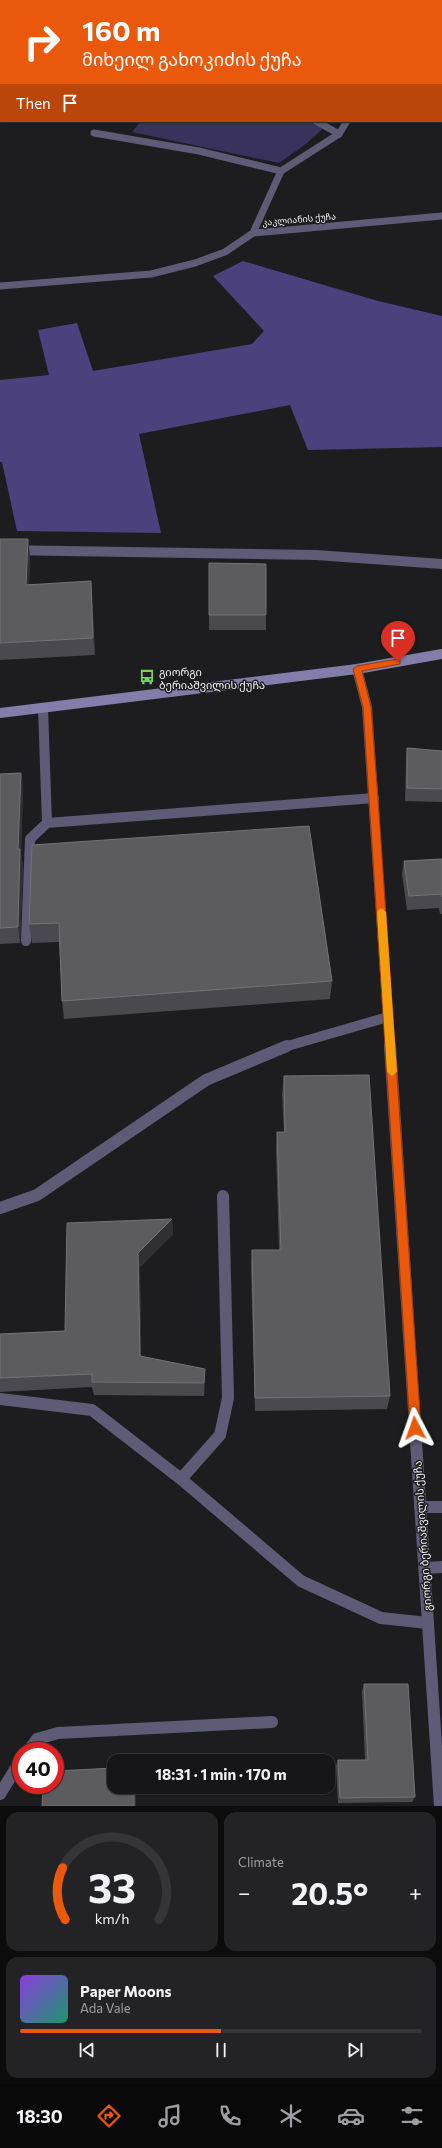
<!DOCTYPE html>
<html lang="en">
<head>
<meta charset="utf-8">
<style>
	:root { --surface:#161618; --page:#232325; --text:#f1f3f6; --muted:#9e9fa2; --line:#353537; --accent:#ea580c }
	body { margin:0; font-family:Commissioner,"Noto Sans Georgian",sans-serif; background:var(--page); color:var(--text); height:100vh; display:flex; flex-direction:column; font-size:15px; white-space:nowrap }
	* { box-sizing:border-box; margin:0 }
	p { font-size:13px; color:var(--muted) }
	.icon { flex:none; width:22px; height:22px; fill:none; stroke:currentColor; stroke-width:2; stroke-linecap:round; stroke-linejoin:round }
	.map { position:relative; height:1806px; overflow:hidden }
	.drawer { display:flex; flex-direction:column; gap:6px; padding:6px; background:#0c0c0d; flex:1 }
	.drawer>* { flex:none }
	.hud { position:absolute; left:0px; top:0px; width:442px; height:122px; box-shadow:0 1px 3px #0004,0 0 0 1px var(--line); background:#ea580c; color:#fff; overflow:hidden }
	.speed { position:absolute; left:12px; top:1742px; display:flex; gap:8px; font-size:20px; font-weight:700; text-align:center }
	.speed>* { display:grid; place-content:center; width:52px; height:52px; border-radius:50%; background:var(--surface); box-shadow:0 1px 3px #0004,0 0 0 1px var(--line); line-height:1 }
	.speed .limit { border:6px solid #d22; background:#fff; color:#111 }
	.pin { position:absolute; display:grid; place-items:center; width:34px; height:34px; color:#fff; margin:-41px -17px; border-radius:50% 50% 50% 0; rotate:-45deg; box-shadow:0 0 4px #0007 }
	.pin .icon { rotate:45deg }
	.me { position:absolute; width:44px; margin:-22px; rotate:356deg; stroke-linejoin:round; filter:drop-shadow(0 0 3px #0008) }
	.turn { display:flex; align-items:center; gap:14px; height:84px; padding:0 16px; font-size:18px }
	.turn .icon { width:52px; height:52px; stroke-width:2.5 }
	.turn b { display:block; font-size:28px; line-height:34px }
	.then { display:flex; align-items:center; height:38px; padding:0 16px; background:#0003; gap:8px; font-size:15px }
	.big { font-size:30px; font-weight:700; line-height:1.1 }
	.drawer .card { flex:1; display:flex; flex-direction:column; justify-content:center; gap:6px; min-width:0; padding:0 14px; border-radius:12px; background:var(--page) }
	.drawer .dial { align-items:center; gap:0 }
	.dial svg { height:104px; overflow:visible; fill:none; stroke:var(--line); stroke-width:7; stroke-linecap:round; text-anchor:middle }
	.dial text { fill:var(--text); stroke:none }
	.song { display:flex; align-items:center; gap:12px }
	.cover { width:48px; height:48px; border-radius:6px; background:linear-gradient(135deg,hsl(270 70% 55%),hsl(160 70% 35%)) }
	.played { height:4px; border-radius:2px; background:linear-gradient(90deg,var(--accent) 50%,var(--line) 50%) }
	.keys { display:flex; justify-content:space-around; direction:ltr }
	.heat { display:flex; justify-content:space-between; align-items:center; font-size:22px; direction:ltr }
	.drawer .tiles { flex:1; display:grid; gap:6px; grid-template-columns:1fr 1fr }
	.card:last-child { grid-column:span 2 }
	.trip { position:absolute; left:107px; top:1754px; width:228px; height:40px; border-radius:12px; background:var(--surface); box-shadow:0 1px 3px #0004,0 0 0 1px var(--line); font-weight:700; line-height:40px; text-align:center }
	.tabs { display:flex; height:64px; justify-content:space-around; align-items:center; background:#09090a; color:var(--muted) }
	.tabs .icon { width:28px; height:28px }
	.tabs .selected { color:var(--accent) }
	.tabs b { font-size:18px; color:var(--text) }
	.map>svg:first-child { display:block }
	.green { fill:#39325c }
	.forest { fill:#4b417d }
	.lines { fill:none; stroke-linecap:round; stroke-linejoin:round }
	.service-far2 { stroke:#5d5b76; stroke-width:7 }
	.service-far1 { stroke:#5d5b76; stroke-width:10 }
	.service { stroke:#5d5b76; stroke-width:12 }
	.minor-far1 { stroke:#5d5b76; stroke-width:7 }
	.minor { stroke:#5d5b76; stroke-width:10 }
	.tertiary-far1 { stroke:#5d5b76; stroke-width:10 }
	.tertiary { stroke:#5d5b76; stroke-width:12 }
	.secondary { stroke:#827da9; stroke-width:10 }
	.wall { fill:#4a4a4e }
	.shaded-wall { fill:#303034 }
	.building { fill:#5c5c5f; stroke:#737377 }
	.route { fill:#ea580c; stroke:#983908 }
	.slow { fill:#f59e0b }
	.labels { text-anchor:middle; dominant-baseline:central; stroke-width:3; stroke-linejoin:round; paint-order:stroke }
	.far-street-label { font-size:9px; fill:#f1f1f4; stroke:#1d1d20 }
	.poi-label { font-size:11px; fill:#f1f1f4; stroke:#1d1d20; text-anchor:start }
	.street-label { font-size:11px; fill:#f1f1f4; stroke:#1d1d20 }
</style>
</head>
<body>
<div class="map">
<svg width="442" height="1806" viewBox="0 0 442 1806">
	<rect width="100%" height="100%" fill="#1d1d20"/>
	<path class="green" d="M 55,0 L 363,0 L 55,1 Z
		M 383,0 L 442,0 L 442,94 L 441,1 Z
		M 141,121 L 331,121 L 306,144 L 279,163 L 132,132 Z"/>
	<path class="forest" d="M 243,261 L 378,301 L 442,316 L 442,447 L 308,450 L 290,405 L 139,434 L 161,533 L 17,531 L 2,462 L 0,462 L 0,380 L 49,375 L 38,330 L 77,323 L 93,371 L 252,344 L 264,331 L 213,276 Z"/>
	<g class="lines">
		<path class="service-far2" d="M 316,121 L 339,134
			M 94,133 L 199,151 L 281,171"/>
		<path class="service-far1" d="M 43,708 L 47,823
			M 26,941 L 30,839 L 47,823 L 374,798
			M 284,1047 L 388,1017"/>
		<path class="service" d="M 0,1208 L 37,1195 L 206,1080 L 287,1046
			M 0,1399 L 92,1410 L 181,1479 L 301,1581 L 381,1618 L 428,1623
			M 181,1479 L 220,1435 L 228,1398 L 223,1196
			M 420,1507 L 442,1507
			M 425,1568 L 442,1567
			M 28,1751 L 37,1739 L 58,1733 L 272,1722
			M 0,1794 L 21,1760"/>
		<path class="minor-far1" d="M 253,233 L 281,171 L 339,134 L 347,121
			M 0,286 L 151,274 L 195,263 L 225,252 L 253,233 L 442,216"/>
		<path class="minor" d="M 0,550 L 316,555 L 442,564"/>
		<path class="tertiary-far1" d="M 357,669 L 367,707 L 390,1047"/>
		<path class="tertiary" d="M 390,1046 L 440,1806"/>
		<path class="secondary" d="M 0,713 L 357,669 L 442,654"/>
	</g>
	<path class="wall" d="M 0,539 L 28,539 L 30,557 L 29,584 L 92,598 L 95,655 L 0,660 Z
		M 209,615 L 266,615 L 266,630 L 209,630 Z
		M 407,748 L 442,751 L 442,802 L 405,801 L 406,761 Z
		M 21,773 L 23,790 L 21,854 L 23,866 L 20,943 L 0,944 L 0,774 Z
		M 32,845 L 332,981 L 330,999 L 64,1019 L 62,1001 L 59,942 L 32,943 L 29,924 Z
		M 442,859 L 442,914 L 440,914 L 439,908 L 407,910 L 402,874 L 404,861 Z
		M 284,1076 L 390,1396 L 387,1409 L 255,1411 L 251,1266 L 252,1250 L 279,1250 L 276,1149 L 277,1132 L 284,1132 L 282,1094 Z
		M 172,1219 L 173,1234 L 140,1267 L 141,1356 L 205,1382 L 204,1396 L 94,1395 L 92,1387 L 0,1392 L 0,1334 L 65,1331 Z
		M 364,1684 L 415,1797 L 412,1802 L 338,1803 L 336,1766 L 338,1760 L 365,1760 L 362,1691 Z"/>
	<path class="shaded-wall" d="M 28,539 L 30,557 L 28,602 L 26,585 Z
		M 91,581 L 92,598 L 95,655 L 93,638 Z
		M 21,773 L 23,790 L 21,854 L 23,866 L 20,943 L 18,927 L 18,849 Z
		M 172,1219 L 173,1234 L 140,1267 L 141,1369 L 140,1356 L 138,1253 Z
		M 205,1369 L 205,1382 L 204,1396 L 204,1383 Z
		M 134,1787 L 136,1787 L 136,1806 L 134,1806 Z"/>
	<path class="building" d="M 0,539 L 28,539 L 26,585 L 91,581 L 93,638 L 0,643 Z
		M 209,563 L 266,564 L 266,615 L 209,615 Z
		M 407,748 L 442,751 L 442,789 L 407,788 Z
		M 21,773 L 18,849 L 20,849 L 18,927 L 0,928 L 0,774 Z
		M 309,826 L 332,981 L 62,1001 L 59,923 L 29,924 L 32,845 Z
		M 442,859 L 442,897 L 442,894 L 409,896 L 404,861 Z
		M 369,1075 L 390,1396 L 255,1398 L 252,1250 L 281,1250 L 277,1132 L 285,1132 L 284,1076 Z
		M 172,1219 L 138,1253 L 140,1356 L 205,1369 L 204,1383 L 92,1382 L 92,1374 L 0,1378 L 0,1334 L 65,1331 L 67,1223 Z
		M 364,1684 L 408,1684 L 415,1797 L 340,1798 L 338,1760 L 368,1760 Z
		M 114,1768 L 114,1787 L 134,1787 L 134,1806 L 42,1806 L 43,1785 L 55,1785 L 55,1771 Z"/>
	<path class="route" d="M 398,659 L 400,660 L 400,664 L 362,671 L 371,707 L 378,798 L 421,1428 L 419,1431 L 415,1433 L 411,1431 L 410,1428 L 363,707 L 353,669 L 357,666 Z"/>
	<path class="slow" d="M 381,908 L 386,912 L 397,1072 L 392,1076 L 387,1072 L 377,912 Z"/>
	<defs>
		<symbol id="bus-bare" viewBox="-9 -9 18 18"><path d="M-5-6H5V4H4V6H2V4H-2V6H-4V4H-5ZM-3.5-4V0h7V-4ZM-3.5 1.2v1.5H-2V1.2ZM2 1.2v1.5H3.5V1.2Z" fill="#75d25b" stroke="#1d1d20" stroke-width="2.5" paint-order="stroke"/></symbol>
	</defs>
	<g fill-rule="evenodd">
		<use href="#bus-bare" x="136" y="666" width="22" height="22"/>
	</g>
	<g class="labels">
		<g class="far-street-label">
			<text transform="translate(299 219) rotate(-5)">კაკლიანის ქუჩა</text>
		</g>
		<g class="poi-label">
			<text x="159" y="671">გიორგი<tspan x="159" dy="13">ბერიაშვილის ქუჩა</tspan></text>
		</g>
		<g class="street-label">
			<text transform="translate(422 1536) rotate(-94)">გიორგი ბერიაშვილის ქუჩა</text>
		</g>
	</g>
</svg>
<div class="speed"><div class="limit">40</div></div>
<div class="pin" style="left:398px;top:662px;background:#d93025"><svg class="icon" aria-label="arrive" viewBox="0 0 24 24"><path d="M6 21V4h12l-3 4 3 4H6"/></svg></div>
<svg class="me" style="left:415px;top:1428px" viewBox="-20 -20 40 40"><path d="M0-17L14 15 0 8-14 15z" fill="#ea580c" stroke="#fff" stroke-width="4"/></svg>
<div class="trip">18:31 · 1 min · 170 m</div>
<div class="hud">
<div class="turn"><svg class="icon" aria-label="right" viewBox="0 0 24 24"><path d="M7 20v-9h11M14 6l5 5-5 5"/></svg><div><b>160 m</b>მიხეილ გახოკიძის ქუჩა</div></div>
<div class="then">Then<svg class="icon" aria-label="arrive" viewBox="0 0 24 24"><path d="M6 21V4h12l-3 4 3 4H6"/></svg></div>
</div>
</div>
<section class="drawer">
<div class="tiles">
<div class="card dial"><svg viewBox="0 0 100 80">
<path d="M14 69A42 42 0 1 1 86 69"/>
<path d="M14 69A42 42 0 0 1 12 29" stroke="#ea580c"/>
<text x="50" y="56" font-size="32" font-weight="700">33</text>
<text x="50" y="72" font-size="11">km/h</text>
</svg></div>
<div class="card"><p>Climate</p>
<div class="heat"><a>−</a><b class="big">20.5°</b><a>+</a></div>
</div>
<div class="card">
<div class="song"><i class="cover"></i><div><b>Paper Moons</b><p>Ada Vale</p></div></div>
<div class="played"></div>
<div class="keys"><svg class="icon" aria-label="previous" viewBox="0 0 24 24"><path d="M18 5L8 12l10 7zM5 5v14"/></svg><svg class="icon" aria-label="pause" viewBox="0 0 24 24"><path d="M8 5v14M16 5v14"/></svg><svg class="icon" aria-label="next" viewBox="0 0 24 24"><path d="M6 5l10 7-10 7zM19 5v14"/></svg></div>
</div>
</div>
</section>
<nav class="tabs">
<b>18:30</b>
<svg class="icon selected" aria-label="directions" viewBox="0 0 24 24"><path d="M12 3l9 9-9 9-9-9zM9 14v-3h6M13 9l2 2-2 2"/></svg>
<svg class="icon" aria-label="music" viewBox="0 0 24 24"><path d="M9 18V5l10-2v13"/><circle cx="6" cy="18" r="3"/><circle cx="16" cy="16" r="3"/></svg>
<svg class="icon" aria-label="phone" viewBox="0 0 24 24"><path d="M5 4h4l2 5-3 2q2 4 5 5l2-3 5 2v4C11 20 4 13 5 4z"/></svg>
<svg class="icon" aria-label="climate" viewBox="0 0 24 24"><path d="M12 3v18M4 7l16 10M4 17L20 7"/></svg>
<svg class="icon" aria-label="car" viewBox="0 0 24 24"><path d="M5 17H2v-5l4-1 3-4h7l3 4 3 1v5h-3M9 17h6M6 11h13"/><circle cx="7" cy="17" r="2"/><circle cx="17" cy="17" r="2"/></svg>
<svg class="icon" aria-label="filters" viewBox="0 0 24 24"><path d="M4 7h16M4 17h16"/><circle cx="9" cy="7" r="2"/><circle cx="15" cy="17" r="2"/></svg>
</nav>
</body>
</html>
